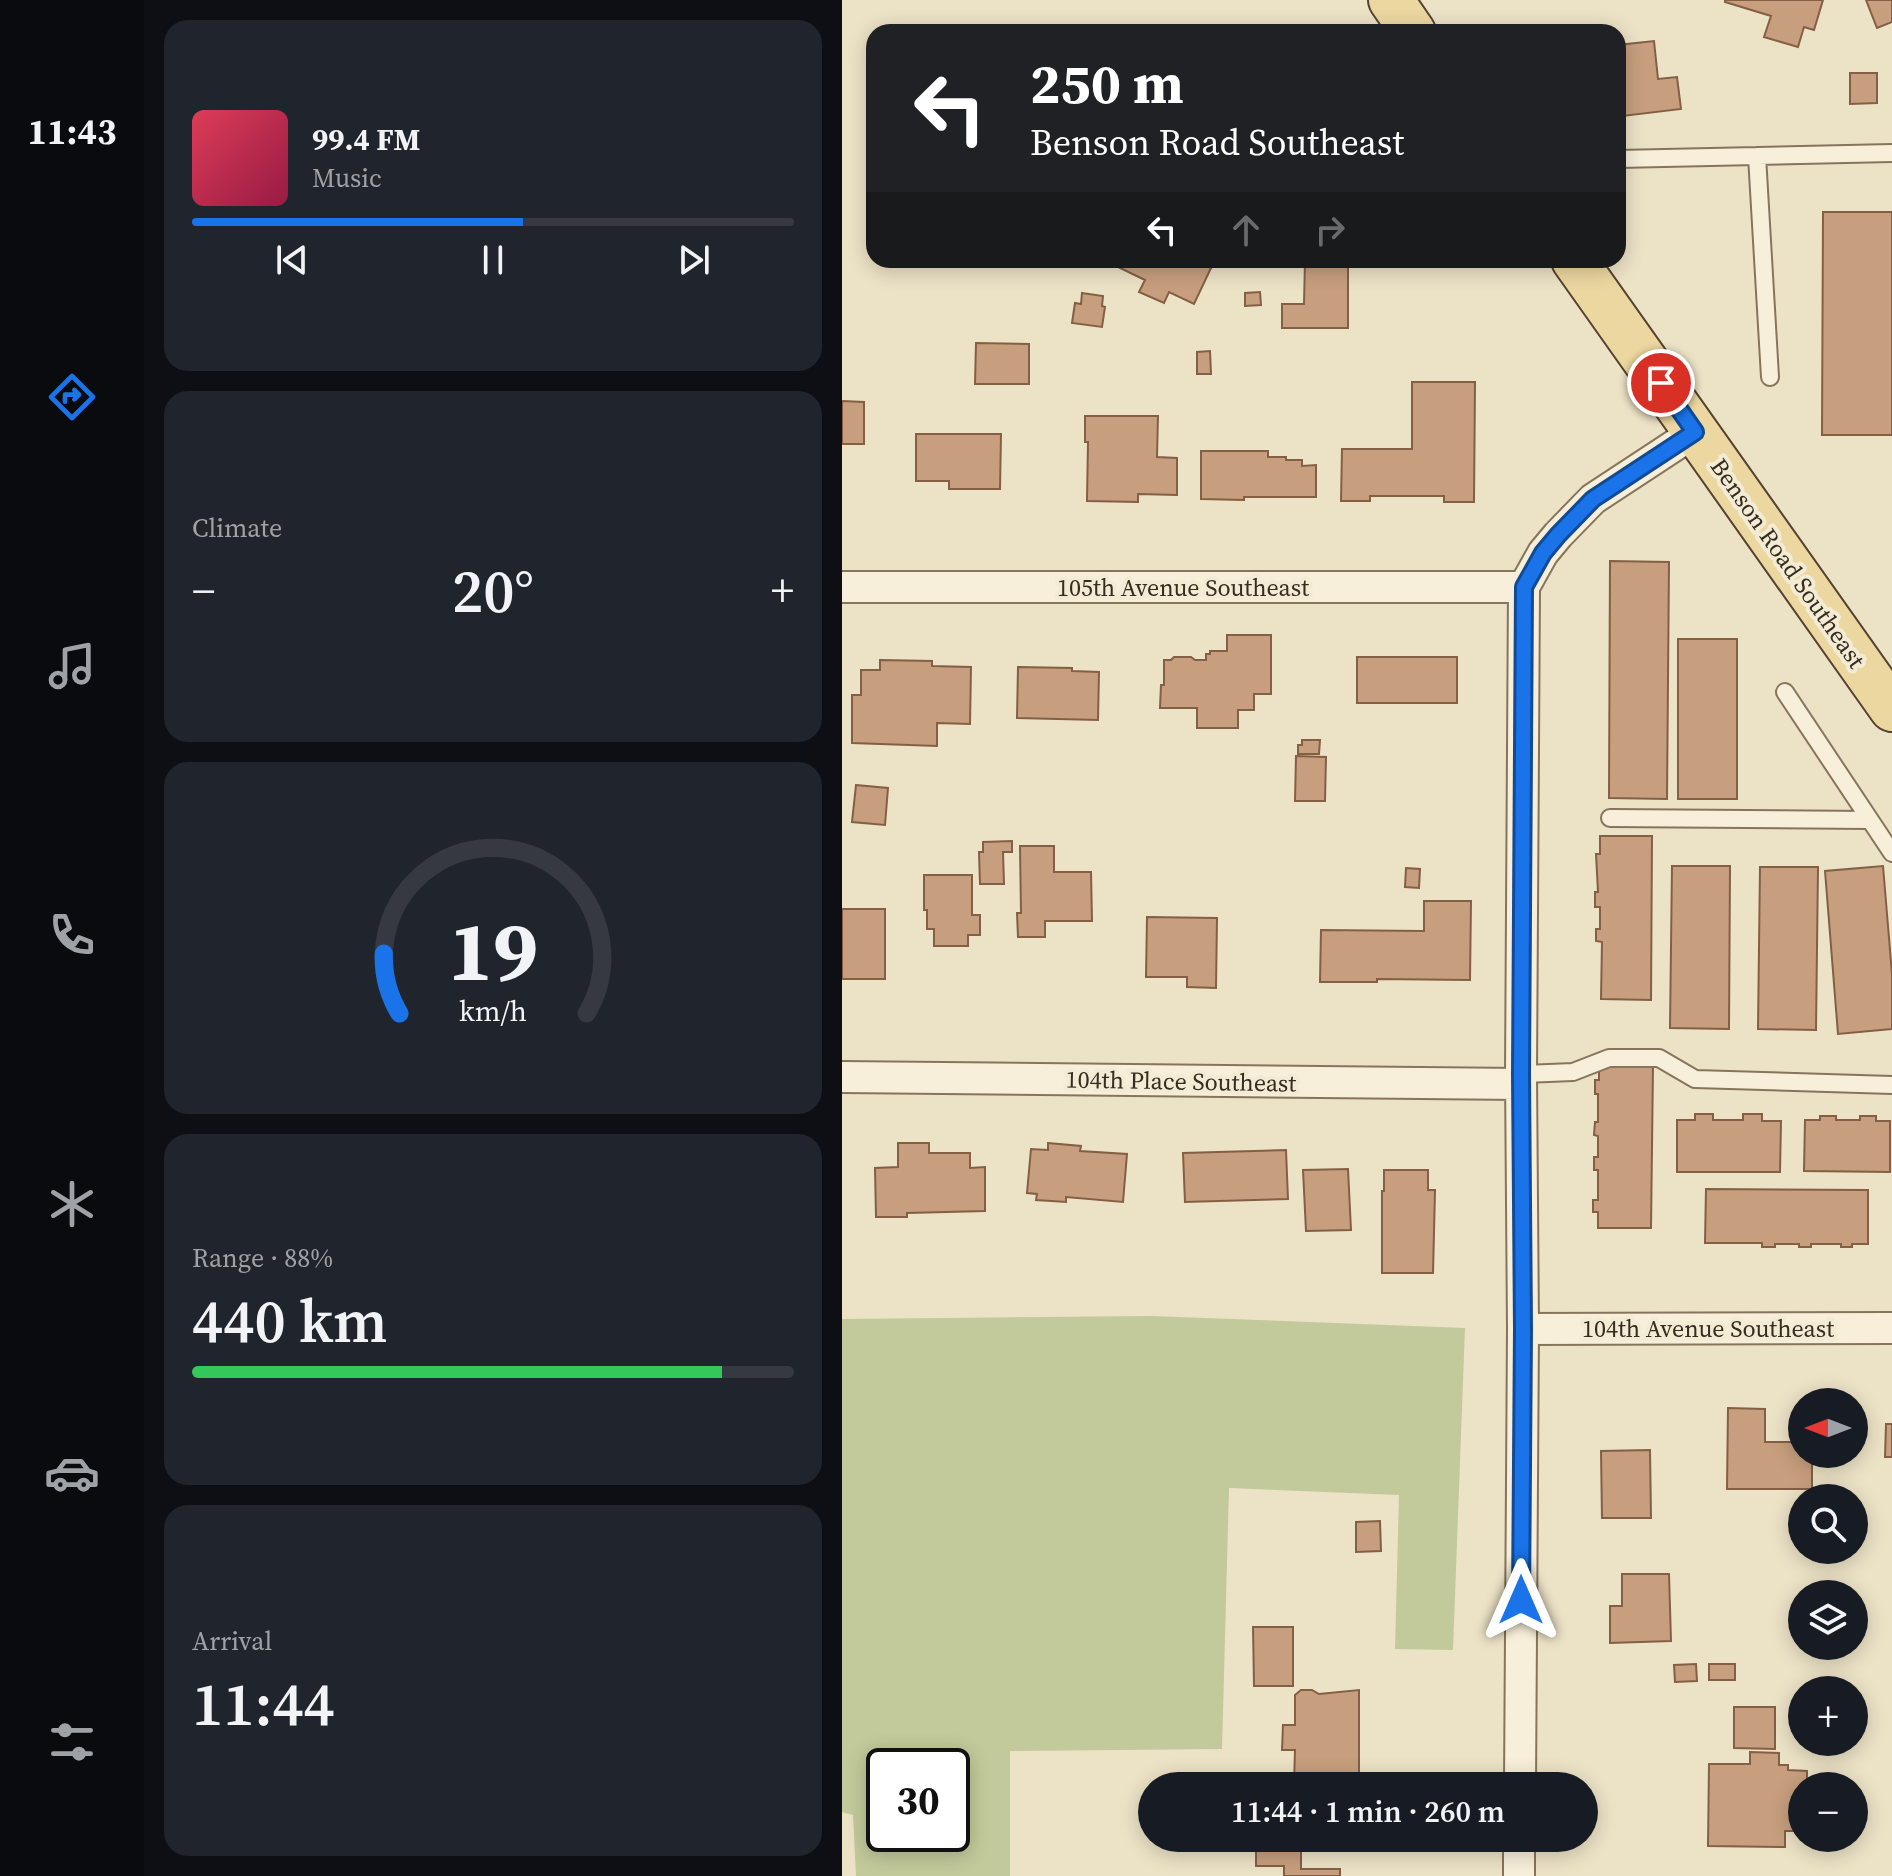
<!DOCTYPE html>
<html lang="en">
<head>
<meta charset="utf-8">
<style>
	:root { --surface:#171b24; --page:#20242c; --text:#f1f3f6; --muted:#9ea1a6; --line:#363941; --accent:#1a73e8 }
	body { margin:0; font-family:"Source Serif 4",serif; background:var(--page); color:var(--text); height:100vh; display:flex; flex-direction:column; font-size:30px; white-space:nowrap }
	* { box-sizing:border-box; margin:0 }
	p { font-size:26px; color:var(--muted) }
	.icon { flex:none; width:44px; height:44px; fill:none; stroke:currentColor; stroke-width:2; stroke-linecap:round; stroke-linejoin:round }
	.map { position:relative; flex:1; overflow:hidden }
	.drawer { display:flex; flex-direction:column; gap:20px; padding:20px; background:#0d0f14; width:698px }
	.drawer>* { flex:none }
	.guide { position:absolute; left:24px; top:24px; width:760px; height:244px; border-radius:24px; box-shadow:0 4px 20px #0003; background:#202124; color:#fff; overflow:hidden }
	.needle { width:52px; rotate:270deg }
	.fabs { position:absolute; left:946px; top:1388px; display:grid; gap:16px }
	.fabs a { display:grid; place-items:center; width:80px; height:80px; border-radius:50%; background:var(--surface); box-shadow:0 4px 20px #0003; font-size:40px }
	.speed { position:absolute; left:24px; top:1748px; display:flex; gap:16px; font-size:40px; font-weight:700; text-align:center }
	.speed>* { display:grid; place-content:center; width:104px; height:104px; border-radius:50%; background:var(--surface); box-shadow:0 4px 20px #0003; line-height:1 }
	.speed .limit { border:4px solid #111; border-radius:12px; background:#fff; color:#111 }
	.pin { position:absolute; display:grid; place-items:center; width:68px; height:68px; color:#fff; margin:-34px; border:4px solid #fff; border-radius:50%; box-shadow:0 2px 8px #0007 }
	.me { position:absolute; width:88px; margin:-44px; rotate:0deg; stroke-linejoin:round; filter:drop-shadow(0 0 6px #0008) }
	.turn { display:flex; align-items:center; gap:28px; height:168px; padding:0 32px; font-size:36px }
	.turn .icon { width:104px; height:104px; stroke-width:2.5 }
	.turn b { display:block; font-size:56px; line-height:68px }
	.lanes { display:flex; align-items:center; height:76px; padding:0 32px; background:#0003; justify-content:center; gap:40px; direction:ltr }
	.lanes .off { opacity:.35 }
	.big { font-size:60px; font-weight:600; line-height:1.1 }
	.drawer .tile { flex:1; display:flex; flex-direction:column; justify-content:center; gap:12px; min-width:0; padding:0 28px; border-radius:24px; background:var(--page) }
	.drawer .dial { align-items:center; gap:0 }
	.dial svg { height:208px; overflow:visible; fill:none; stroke:var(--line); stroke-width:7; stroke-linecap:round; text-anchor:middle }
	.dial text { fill:var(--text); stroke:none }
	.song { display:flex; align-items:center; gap:24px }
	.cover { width:96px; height:96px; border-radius:12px; background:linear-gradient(135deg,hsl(350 70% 55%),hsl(340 70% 35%)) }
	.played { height:8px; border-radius:4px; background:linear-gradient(90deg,var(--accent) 55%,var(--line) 55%) }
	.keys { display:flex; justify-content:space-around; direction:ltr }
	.heat { display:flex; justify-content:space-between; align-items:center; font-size:44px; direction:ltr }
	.charge { height:12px; border-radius:6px; background:linear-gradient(90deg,#34c759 88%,var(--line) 0) }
	.trip { position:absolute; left:296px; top:1772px; width:460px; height:80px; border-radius:40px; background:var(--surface); box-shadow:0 4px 20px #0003; font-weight:600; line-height:80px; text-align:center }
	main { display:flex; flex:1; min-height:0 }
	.dock { display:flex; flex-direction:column; width:144px; justify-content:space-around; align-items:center; background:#090b0e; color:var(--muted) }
	.dock .icon { width:56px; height:56px }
	.dock .on { color:var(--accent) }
	.dock b { font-size:36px; color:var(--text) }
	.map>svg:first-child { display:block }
	.green { fill:#c2c99a; fill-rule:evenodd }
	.building { fill:#c79f7e; stroke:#845f44; stroke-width:2 }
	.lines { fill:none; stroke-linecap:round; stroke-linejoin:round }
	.lane-casing { stroke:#86745d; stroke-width:20 }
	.street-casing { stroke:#86745d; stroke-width:34 }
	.primary-casing { stroke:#544231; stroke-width:48 }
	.lane { stroke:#f7efd9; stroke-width:16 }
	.street { stroke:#f7efd9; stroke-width:30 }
	.primary { stroke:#ecd7a0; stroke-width:44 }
	.route-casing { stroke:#114b97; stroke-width:20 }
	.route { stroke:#1a73e8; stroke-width:14 }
	.labels { text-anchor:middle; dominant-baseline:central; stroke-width:8; stroke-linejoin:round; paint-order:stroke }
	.street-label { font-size:24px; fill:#372c20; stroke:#f3ecd5 }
</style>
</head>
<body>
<main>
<nav class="dock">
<b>11:43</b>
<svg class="icon on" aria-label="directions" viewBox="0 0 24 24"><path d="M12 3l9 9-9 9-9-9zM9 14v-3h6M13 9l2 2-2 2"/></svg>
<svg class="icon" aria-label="music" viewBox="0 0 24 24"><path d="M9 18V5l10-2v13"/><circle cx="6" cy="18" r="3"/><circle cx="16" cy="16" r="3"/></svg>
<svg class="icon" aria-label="phone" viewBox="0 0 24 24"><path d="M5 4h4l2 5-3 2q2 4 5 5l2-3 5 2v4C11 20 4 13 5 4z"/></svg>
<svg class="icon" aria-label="climate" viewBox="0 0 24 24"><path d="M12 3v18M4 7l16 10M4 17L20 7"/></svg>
<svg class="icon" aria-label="car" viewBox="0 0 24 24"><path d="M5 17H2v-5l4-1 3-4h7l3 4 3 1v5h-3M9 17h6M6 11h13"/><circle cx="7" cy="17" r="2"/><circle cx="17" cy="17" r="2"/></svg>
<svg class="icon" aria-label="filters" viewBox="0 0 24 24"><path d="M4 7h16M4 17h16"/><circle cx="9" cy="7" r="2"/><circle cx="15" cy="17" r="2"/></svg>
</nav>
<section class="drawer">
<div class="tile">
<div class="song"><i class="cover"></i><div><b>99.4 FM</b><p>Music</p></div></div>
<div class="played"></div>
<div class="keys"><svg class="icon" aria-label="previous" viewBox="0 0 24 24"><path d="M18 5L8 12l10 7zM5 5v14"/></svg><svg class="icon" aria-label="pause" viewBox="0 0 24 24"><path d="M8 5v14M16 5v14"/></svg><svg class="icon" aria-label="next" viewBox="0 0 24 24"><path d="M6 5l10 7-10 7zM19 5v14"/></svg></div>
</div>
<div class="tile"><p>Climate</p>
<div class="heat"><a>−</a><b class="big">20°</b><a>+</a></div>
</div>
<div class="tile dial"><svg viewBox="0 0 100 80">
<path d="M14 69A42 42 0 1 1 86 69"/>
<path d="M14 69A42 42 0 0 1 8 46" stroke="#1a73e8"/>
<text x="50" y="56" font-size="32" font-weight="700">19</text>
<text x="50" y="72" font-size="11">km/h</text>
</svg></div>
<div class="tile"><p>Range · 88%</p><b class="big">440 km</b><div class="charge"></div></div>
<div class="tile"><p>Arrival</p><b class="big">11:44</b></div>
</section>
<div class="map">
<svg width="1050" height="1876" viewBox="0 0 1050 1876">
	<rect width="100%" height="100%" fill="#ece2c6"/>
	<path class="green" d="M 309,1316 L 623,1328 L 611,1650 L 553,1649 L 557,1495 L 387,1488 L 380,1749 L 168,1751 L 168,1876 L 14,1876 L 11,1815 L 0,1812 L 0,1319 ZM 42,1766 L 110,1766 L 110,1834 L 42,1834 Z"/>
	<path class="building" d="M 883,0 L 981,0 L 972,30 L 962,27 L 956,47 L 922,37 L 929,16 L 883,2 Z
		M 1024,0 L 1050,0 L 1050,22 L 1035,28 Z
		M 812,41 L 816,79 L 835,77 L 839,109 L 781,116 L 776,79 L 776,45 Z
		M 1008,73 L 1035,73 L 1035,103 L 1008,104 Z
		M 981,212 L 1050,212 L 1050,435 L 980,435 Z
		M 279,260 L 351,260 L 369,268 L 352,304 L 327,292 L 322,303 L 297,292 L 303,280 L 276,267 Z
		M 463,260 L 506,260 L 506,328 L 440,328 L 440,304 L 462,304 Z
		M 418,292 L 419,305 L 403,306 L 403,293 Z
		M 240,293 L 261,296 L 260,306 L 263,307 L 260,327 L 230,323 L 233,303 L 239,304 Z
		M 134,343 L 187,344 L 187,384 L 133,384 Z
		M 368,351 L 369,374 L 355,374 L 355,352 Z
		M 570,382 L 633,382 L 632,502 L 602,502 L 602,496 L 528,496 L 528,501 L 499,501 L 500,449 L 570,449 Z
		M 0,401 L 22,402 L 22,444 L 0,444 Z
		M 243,416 L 316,416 L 315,457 L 335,458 L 335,495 L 296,494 L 296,502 L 245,501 L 246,442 L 243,442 Z
		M 74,434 L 159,434 L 158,489 L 107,489 L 107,481 L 74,481 Z
		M 359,451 L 426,451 L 426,457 L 444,457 L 444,460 L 460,460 L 460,466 L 474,465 L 474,497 L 402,497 L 402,500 L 359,499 Z
		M 768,561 L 827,562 L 825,799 L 767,798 Z
		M 385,635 L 429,635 L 429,694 L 412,694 L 412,710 L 396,710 L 396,728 L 355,728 L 355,708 L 318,708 L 319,685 L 322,685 L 322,660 L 329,660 L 332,657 L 349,657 L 353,660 L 364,660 L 364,654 L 368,654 L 368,651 L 385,651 Z
		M 836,639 L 895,639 L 895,799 L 836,799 Z
		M 515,657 L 615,657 L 615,703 L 515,703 Z
		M 38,660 L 90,661 L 90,666 L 129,667 L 128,724 L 95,723 L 95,746 L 10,743 L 10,695 L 19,695 L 19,670 L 38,670 Z
		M 176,667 L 230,668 L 230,671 L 257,672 L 256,720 L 175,718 Z
		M 460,740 L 478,740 L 477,754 L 456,754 L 456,745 L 460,745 Z
		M 454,756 L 484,757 L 483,801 L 453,801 Z
		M 14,785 L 46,788 L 43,825 L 10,822 Z
		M 758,836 L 810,836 L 809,1000 L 759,999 L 760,942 L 754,941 L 754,929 L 758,929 L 758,907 L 753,907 L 753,892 L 756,892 L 754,854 L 758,854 Z
		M 170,841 L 170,852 L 161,852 L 162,884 L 138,884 L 137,852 L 141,852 L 141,842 Z
		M 178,846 L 212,846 L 212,872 L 249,872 L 250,921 L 203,921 L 203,937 L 176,937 L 175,913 L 179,913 Z
		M 830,866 L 888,866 L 887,1029 L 828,1028 Z
		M 1041,866 L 1050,974 L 1050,1029 L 996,1034 L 983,871 Z
		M 918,867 L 976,867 L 974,1030 L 916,1029 Z
		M 564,868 L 578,869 L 577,888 L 563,887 Z
		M 82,875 L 130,875 L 130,915 L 138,915 L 138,935 L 126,935 L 126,946 L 92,946 L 92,929 L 85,929 L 85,910 L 82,910 Z
		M 582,901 L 629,901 L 628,980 L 535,979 L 535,982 L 478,982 L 479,930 L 582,931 Z
		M 0,909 L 43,909 L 43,979 L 0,979 Z
		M 305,917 L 375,918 L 374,988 L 345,987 L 345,977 L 304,977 Z
		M 811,1065 L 809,1228 L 756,1228 L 756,1212 L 751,1212 L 751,1200 L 756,1200 L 756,1170 L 752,1170 L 752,1157 L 756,1157 L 756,1136 L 752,1135 L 753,1122 L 756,1122 L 756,1094 L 753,1094 L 753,1080 L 757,1080 L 757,1066 Z
		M 853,1114 L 871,1114 L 871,1120 L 901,1120 L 901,1114 L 920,1114 L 920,1121 L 939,1121 L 938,1172 L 835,1172 L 835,1120 L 853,1120 Z
		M 978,1116 L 994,1116 L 994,1120 L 1018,1120 L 1018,1116 L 1034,1116 L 1034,1121 L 1048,1121 L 1048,1172 L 962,1171 L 963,1120 L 978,1120 Z
		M 56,1143 L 87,1143 L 87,1153 L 128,1153 L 128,1168 L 143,1167 L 143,1211 L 65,1213 L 65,1217 L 34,1217 L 33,1168 L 56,1167 Z
		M 206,1143 L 239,1146 L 238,1151 L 285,1154 L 281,1202 L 224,1197 L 224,1202 L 194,1200 L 195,1194 L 185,1193 L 189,1149 L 206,1150 Z
		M 444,1150 L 446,1199 L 343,1202 L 341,1153 Z
		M 506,1169 L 509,1230 L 464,1231 L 461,1170 Z
		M 542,1170 L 586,1170 L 586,1190 L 593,1190 L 591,1273 L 540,1273 L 540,1191 L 542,1191 Z
		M 864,1189 L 1026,1190 L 1026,1244 L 1010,1244 L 1010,1247 L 999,1247 L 999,1244 L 969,1244 L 969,1247 L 957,1247 L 957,1244 L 933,1244 L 933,1247 L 920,1247 L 920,1243 L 863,1243 Z
		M 886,1408 L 923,1409 L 923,1442 L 960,1442 L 960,1454 L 970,1454 L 970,1489 L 885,1489 Z
		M 1044,1424 L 1050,1424 L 1050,1457 L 1043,1457 Z
		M 808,1450 L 809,1518 L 760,1518 L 759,1451 Z
		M 538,1521 L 539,1551 L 514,1552 L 514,1522 Z
		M 780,1574 L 827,1574 L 829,1641 L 768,1643 L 768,1606 L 780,1606 Z
		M 411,1627 L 451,1627 L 451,1686 L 412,1686 Z
		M 854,1664 L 855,1681 L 833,1682 L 832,1665 Z
		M 867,1664 L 893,1664 L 893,1680 L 867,1680 Z
		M 459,1690 L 470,1690 L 477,1694 L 517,1690 L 517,1785 L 452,1784 L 453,1750 L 440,1750 L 441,1725 L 453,1725 L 453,1695 Z
		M 892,1707 L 933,1707 L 933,1749 L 892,1748 Z
		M 908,1752 L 937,1753 L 937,1765 L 946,1765 L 946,1770 L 965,1771 L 965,1786 L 960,1786 L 960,1831 L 943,1831 L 943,1847 L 866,1846 L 867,1764 L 908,1764 Z
		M 414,1838 L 459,1838 L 459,1869 L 498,1869 L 498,1876 L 442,1876 L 442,1866 L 414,1866 Z"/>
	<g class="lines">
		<defs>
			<path id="lane" d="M 915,156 L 928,377
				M 776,159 L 1050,153
				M 943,692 L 1050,853
				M 768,818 L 1028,820
				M 679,1074 L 731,1072 L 767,1058 L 817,1058 L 853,1079 L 1050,1085"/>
			<path id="street" d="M 0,587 L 682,587
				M 0,1077 L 679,1084
				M 681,1329 L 1050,1328
				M 678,1786 L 681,1329 L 679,1074 L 682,587 L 701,553 L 716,535 L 751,499 L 853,432
				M 677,1876 L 677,1838"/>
			<path id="primary" d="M 549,0 L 571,32
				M 732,260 L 1050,709"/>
		</defs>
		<use href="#lane" class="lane-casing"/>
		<use href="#street" class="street-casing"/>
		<use href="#primary" class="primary-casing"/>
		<use href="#lane" class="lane"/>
		<use href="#street" class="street"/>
		<use href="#primary" class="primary"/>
	</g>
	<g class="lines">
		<defs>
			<path id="route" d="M 679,1600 L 681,1329 L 679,1074 L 682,587 L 701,553 L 716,535 L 751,499 L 853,432 L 819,383"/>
		</defs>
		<use href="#route" class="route-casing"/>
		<use href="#route" class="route"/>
	</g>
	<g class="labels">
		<g class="street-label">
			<text transform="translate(946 563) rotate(55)">Benson Road Southeast</text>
			<text x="341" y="587">105th Avenue Southeast</text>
			<text transform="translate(339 1081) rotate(1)">104th Place Southeast</text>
			<text x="866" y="1328">104th Avenue Southeast</text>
		</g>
	</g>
</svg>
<div class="fabs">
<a><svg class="needle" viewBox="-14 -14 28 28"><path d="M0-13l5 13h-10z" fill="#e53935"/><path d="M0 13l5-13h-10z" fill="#9ea1a6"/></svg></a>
<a><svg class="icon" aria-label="search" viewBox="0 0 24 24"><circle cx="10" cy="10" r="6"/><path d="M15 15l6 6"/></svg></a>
<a><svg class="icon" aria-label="layers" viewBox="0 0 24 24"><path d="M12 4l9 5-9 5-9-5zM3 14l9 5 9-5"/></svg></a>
<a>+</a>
<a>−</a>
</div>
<div class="speed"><div class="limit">30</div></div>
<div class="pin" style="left:819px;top:383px;background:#d93025"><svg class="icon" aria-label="arrive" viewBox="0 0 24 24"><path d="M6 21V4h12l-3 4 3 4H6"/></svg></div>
<svg class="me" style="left:679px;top:1600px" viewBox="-20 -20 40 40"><path d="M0-17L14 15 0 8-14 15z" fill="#1a73e8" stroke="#fff" stroke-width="4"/></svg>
<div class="trip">11:44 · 1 min · 260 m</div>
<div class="guide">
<div class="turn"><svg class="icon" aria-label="left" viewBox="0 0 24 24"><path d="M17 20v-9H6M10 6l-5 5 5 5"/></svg><div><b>250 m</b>Benson Road Southeast</div></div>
<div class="lanes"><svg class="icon" aria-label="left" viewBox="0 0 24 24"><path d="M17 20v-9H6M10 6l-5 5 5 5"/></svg><svg class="icon off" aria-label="ahead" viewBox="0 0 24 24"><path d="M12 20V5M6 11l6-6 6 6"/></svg><svg class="icon off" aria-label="right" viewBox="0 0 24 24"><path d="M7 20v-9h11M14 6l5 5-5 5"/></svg></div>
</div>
</div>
</main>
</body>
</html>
